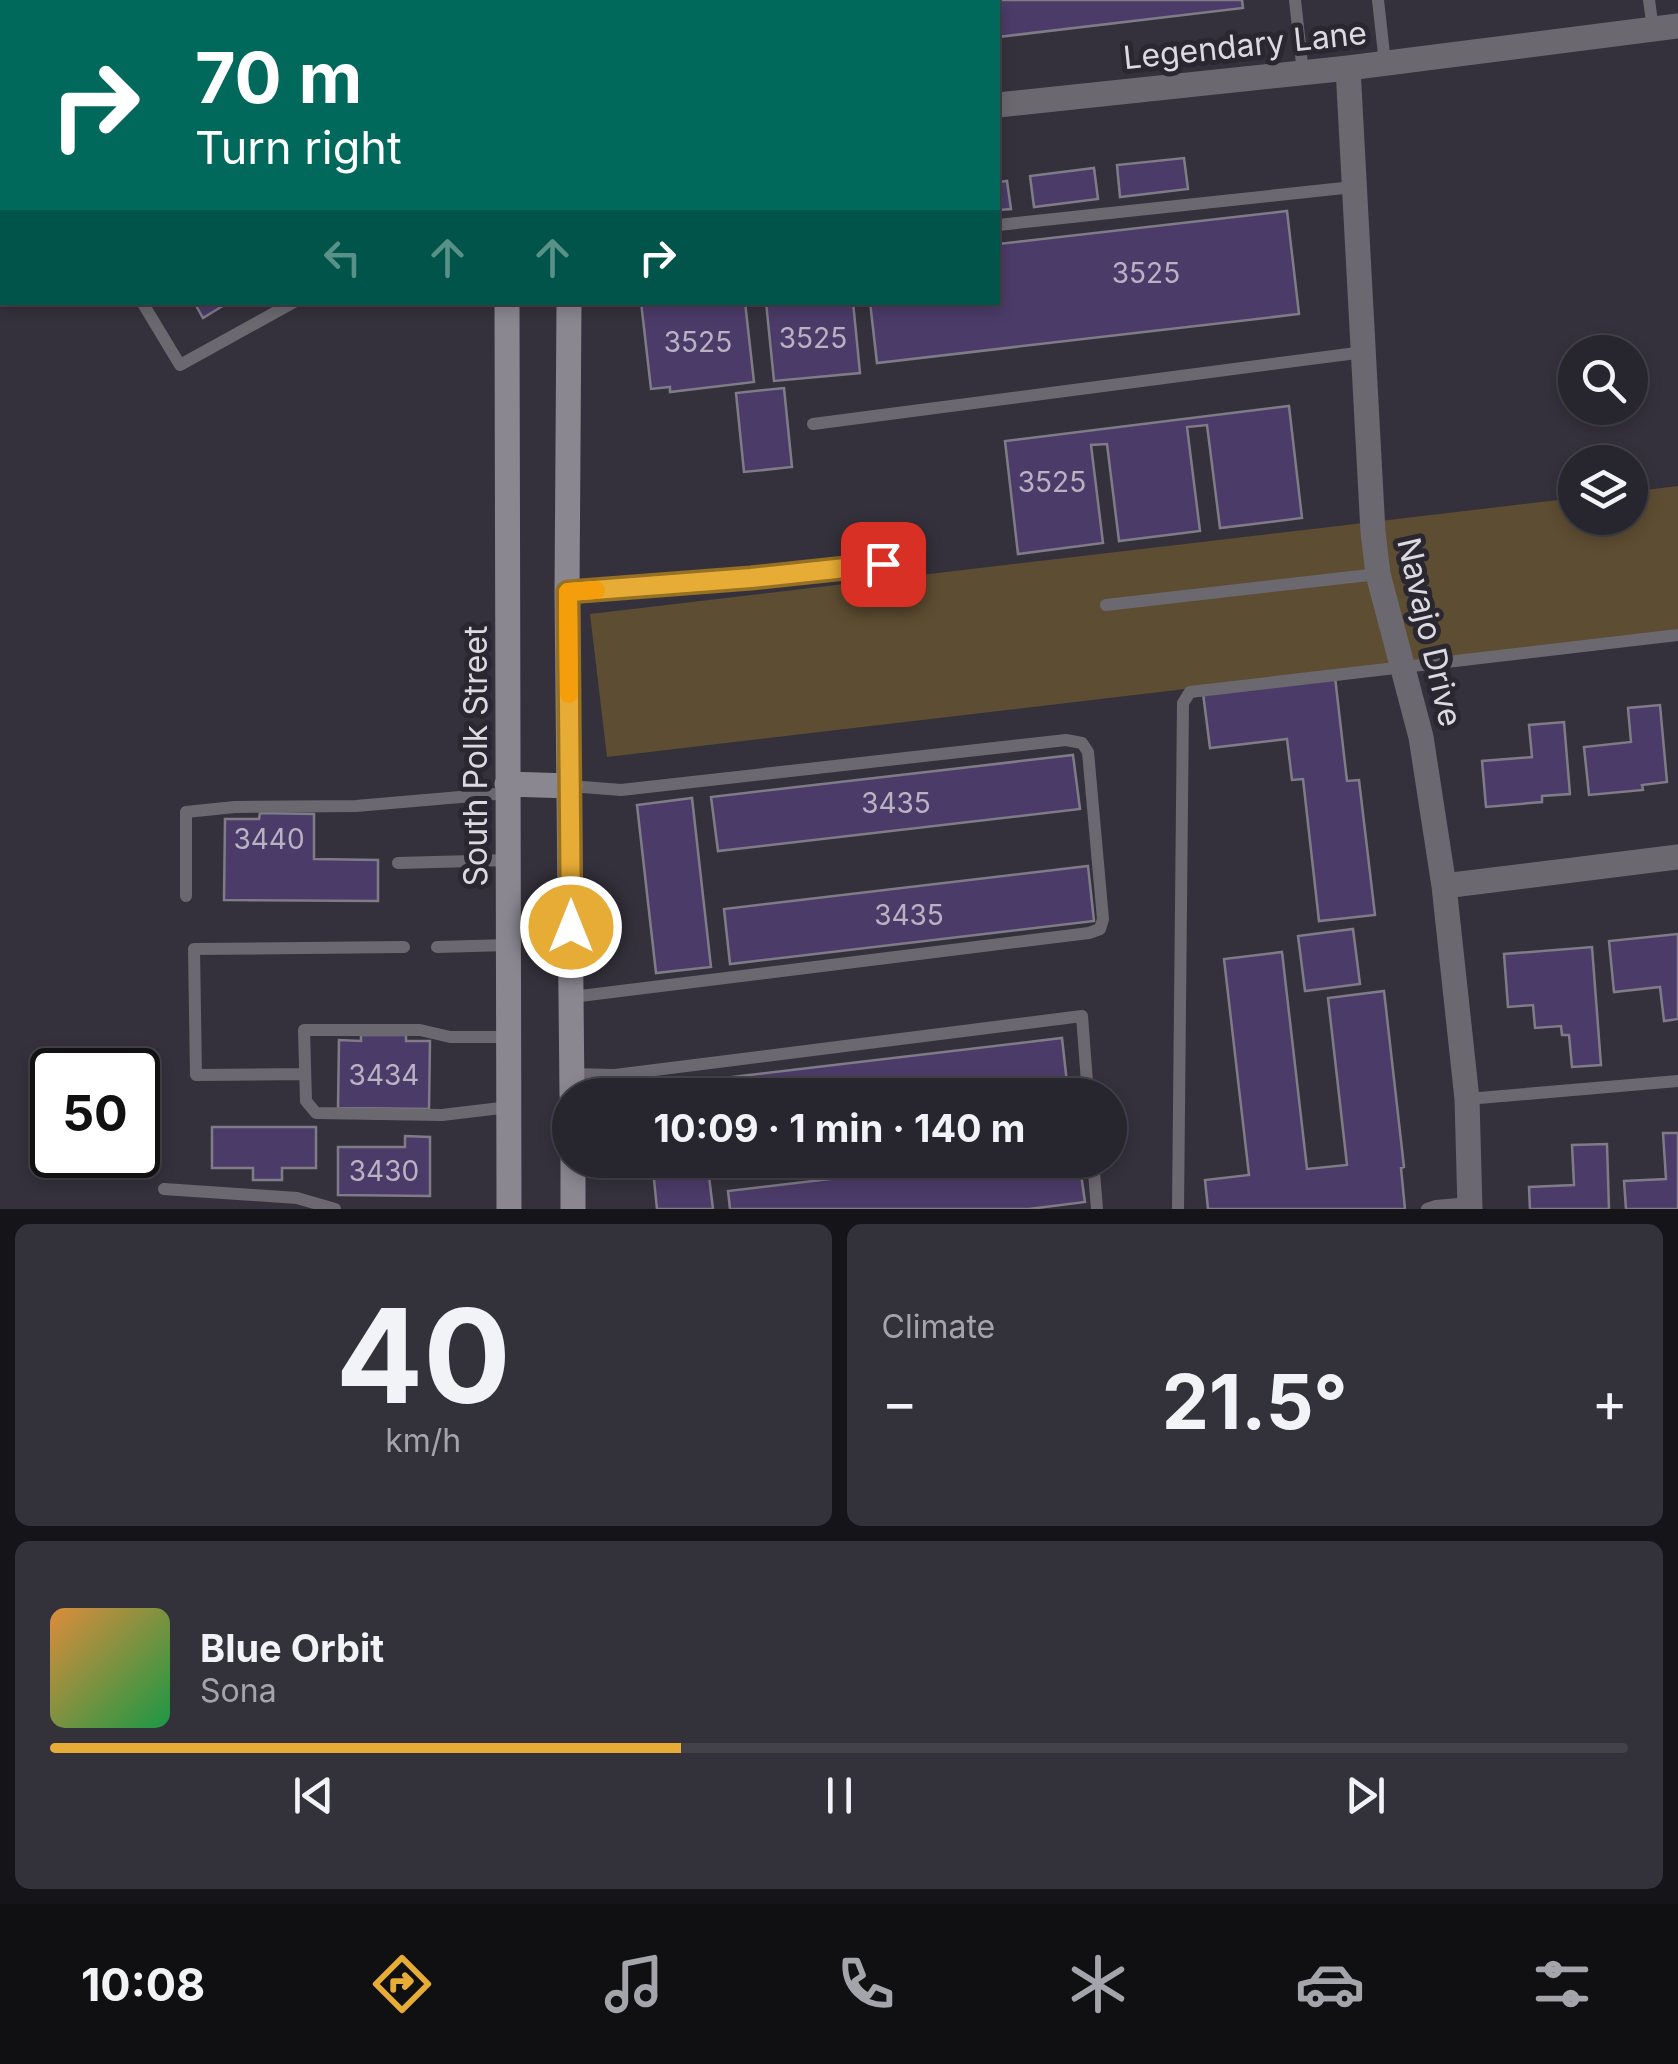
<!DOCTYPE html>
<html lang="en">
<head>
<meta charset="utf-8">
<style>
	:root { --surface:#27252d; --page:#333139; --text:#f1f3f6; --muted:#a4a5aa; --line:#434249; --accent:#e7ac36 }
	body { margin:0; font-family:Inter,sans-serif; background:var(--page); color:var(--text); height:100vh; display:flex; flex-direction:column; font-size:38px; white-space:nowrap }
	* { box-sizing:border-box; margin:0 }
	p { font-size:32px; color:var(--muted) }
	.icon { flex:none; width:55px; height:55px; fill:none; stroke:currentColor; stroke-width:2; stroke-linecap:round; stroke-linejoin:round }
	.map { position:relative; height:1209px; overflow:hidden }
	.sheet { display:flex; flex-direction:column; gap:15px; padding:15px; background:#151419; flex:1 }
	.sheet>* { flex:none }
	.hud { position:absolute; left:0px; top:0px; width:1000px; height:305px; box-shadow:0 5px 15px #0003,0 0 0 2px var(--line); background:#00695c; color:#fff; overflow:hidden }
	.fabs { position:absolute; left:1558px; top:335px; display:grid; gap:20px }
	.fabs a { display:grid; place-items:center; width:90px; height:90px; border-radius:50%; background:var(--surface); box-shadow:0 5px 15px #0003,0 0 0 2px var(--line); font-size:50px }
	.speed { position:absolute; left:30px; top:1048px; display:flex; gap:20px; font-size:50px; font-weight:700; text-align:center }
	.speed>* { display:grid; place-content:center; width:130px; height:130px; border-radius:50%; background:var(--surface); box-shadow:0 5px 15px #0003,0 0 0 2px var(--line); line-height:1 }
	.speed .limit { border:5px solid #111; border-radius:15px; background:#fff; color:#111 }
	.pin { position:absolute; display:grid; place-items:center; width:85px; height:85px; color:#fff; margin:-42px; border-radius:20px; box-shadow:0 5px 15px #0006 }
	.me { position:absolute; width:110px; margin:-55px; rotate:0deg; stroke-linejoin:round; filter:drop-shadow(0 0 8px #0008) }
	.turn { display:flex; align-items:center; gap:35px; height:210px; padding:0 30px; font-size:45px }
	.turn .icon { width:130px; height:130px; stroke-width:2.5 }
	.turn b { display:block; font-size:70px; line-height:85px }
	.lanes { display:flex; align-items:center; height:95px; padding:0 30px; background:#0003; justify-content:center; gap:50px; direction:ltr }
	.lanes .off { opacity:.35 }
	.big { font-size:75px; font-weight:700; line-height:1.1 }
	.sheet .widget { flex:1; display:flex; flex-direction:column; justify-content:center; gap:15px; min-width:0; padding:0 35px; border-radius:15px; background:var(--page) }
	.sheet .dial { align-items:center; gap:0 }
	.dial b { font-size:130px; line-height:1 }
	.song { display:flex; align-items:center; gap:30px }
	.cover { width:120px; height:120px; border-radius:15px; background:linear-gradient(135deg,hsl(30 70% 55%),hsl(140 70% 35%)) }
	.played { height:10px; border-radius:5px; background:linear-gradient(90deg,var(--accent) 40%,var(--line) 40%) }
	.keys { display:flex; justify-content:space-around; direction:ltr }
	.heat { display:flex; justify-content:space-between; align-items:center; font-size:55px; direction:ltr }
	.sheet .tiles { flex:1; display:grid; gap:15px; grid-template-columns:1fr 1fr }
	.widget:last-child { grid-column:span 2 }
	.trip { position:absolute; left:552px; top:1078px; width:575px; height:100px; border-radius:50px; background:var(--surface); box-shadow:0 5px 15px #0003,0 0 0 2px var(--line); font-weight:700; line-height:100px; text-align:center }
	.dock { display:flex; height:160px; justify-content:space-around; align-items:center; background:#100f12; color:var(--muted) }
	.dock .icon { width:70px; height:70px }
	.dock .selected { color:var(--accent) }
	.dock b { font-size:45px; color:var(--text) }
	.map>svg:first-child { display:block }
	.green { fill:#5d4d32 }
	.building { fill:#4b3b68; stroke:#7f7c88; stroke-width:2.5 }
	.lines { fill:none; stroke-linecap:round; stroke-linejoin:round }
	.lane { stroke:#6b696f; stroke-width:12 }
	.street { stroke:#6b696f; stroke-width:25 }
	.secondary { stroke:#8a8790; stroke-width:25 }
	.route-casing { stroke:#967023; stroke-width:25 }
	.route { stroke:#e7ac36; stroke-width:18 }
	.slow { stroke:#f59e0b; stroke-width:18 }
	.labels { text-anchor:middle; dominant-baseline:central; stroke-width:10; stroke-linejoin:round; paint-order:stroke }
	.number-label { font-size:28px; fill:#b8b2c3 }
	.street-label { font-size:32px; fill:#dcdae1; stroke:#2a2731 }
</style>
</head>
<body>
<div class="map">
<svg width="1678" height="1209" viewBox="0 0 1678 1209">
	<rect width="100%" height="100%" fill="#34313c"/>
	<path class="green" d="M 1678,486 L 1678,631 L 607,757 L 590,614 L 1575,498 L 1575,518 L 1630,518 L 1630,492 Z"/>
	<path class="building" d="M 679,0 L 755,0 L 755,2 L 679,2 Z
		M 871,0 L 1242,0 L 1243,8 L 998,37 L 998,2 L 850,2 Z
		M 1184,158 L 1188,189 L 1120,197 L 1117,165 Z
		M 1094,168 L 1098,199 L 1034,207 L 1030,176 Z
		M 1007,181 L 1011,209 L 998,210 L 998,182 Z
		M 1287,211 L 1299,314 L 877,363 L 870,302 L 998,302 L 998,244 Z
		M 194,302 L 229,302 L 203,318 Z
		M 641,302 L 745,302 L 754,382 L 670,392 L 670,387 L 651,389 Z
		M 766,302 L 853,302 L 860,373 L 774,381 Z
		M 784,388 L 792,467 L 744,472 L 736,393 Z
		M 1289,406 L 1302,518 L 1220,528 L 1207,425 L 1187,427 L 1200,531 L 1119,541 L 1107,444 L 1091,445 L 1103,543 L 1018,554 L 1005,441 Z
		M 1335,677 L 1347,781 L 1359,780 L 1375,915 L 1319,921 L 1303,779 L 1292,780 L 1287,739 L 1210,748 L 1203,693 Z
		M 1660,705 L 1667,782 L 1642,785 L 1643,790 L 1589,795 L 1584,747 L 1631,742 L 1628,708 Z
		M 1564,722 L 1570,794 L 1542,796 L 1542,802 L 1486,807 L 1482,761 L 1532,757 L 1529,725 Z
		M 1073,755 L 1080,809 L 718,851 L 711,797 Z
		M 692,798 L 711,967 L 656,973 L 637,805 Z
		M 260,813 L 314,814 L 314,859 L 378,860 L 378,901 L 224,900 L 225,819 L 259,819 Z
		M 1088,866 L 1094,921 L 730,964 L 724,909 Z
		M 1353,929 L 1360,984 L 1305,991 L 1298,936 Z
		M 1678,934 L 1678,1019 L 1664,1021 L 1660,987 L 1614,992 L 1609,941 Z
		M 1592,947 L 1601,1065 L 1572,1067 L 1569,1035 L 1562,1035 L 1561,1026 L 1535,1028 L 1533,1005 L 1508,1007 L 1504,954 Z
		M 1282,952 L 1307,1169 L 1347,1165 L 1328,998 L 1384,991 L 1404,1167 L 1401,1168 L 1405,1209 L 1208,1209 L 1205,1180 L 1249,1175 L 1224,959 Z
		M 361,1035 L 406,1035 L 406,1041 L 430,1041 L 429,1109 L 338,1108 L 339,1040 L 361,1041 Z
		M 1062,1038 L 1068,1092 L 1043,1095 L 717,1095 L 715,1079 Z
		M 698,1081 L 699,1095 L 644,1095 L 643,1087 Z
		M 212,1127 L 316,1127 L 316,1168 L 282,1168 L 282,1180 L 253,1180 L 253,1168 L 212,1168 Z
		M 1663,1133 L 1678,1133 L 1678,1209 L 1626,1209 L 1624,1181 L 1666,1179 Z
		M 405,1136 L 430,1137 L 430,1196 L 338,1195 L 338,1147 L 405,1147 Z
		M 1607,1144 L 1609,1209 L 1530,1209 L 1529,1187 L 1574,1185 L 1572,1145 Z
		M 652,1160 L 707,1160 L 713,1209 L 657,1209 Z
		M 992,1160 L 1079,1160 L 1085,1202 L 1029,1209 L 730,1209 L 728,1191 Z"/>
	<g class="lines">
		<path class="lane" d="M 233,0 L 238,2
			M 652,0 L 652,2
			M 1295,0 L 1303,73
			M 1378,0 L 1385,63
			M 1649,0 L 1653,29
			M 147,2 L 151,0
			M 998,225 L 1353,187
			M 142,302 L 180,365 L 294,302
			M 813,424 L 1364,352
			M 567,592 L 751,578 L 883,564
			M 1106,605 L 1378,574
			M 570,786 L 621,790 L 1066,740 L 1082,743 L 1088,752 L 1103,919 L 1100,929 L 1089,933 L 572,997
			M 398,863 L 508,860
			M 186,896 L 186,812 L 235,807 L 356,806 L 507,793
			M 437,947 L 508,945
			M 509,1037 L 450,1037 L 420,1030 L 304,1030 L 306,1101 L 316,1113 L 442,1115 L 509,1107
			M 305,1074 L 196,1075 L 194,949 L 404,947
			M 572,1074 L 615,1075 L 1082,1016 L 1088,1095
			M 1467,1099 L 1678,1081
			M 1093,1160 L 1097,1209
			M 164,1189 L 297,1198 L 335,1209
			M 1178,1209 L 1183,703 L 1190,692 L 1678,635
			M 1427,1209 L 1436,1206 L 1470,1203"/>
		<path class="street" d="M 1348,68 L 1373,532 L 1378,574 L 1421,737 L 1444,886 L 1467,1099 L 1470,1209
			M 998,105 L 1348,68 L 1678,26
			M 1444,886 L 1678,857"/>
		<path class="secondary" d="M 506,0 L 506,2
			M 568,0 L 568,2
			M 507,302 L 509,1209
			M 569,302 L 567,592 L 572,1095
			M 507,784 L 570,786
			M 573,1160 L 573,1209"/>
	</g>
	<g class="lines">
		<defs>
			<path id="route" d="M 571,927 L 568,592 L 751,578 L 883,564"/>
		</defs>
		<use href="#route" class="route-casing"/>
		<use href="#route" class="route"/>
		<path class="slow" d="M 569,694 L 568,592 L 596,590"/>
	</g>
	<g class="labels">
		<g class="number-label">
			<text x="1146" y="273">3525</text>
			<text x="813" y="338">3525</text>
			<text x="698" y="342">3525</text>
			<text x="1052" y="482">3525</text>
			<text x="896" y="803">3435</text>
			<text x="269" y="839">3440</text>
			<text x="909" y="915">3435</text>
			<text x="384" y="1075">3434</text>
			<text x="384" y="1171">3430</text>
		</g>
		<g class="street-label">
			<text transform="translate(1245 45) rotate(-6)">Legendary Lane</text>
			<text transform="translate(1430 632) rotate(77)">Navajo Drive</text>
			<text transform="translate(475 756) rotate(-90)">South Polk Street</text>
		</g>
	</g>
</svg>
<div class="fabs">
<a><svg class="icon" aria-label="search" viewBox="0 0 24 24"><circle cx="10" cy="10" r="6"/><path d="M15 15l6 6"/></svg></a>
<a><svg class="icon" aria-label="layers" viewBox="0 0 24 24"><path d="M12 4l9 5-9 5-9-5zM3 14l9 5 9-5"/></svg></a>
</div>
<div class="speed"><div class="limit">50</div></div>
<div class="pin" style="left:883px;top:564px;background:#d93025"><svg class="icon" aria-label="arrive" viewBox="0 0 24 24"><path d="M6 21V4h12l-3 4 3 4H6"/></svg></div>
<svg class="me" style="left:571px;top:927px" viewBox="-20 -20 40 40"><circle r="17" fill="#e7ac36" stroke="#fff" stroke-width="3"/><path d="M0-11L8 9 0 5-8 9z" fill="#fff"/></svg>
<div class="trip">10:09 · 1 min · 140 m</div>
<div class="hud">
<div class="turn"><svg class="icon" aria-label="right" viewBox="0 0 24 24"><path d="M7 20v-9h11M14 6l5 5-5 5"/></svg><div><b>70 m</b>Turn right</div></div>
<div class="lanes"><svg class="icon off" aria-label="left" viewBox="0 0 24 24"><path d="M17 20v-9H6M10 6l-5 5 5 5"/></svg><svg class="icon off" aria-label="ahead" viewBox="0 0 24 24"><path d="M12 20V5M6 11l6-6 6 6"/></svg><svg class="icon off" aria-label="ahead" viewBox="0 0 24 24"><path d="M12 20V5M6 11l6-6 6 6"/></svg><svg class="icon" aria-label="right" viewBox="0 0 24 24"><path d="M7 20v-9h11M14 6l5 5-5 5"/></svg></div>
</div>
</div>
<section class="sheet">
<div class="tiles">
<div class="widget dial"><b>40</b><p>km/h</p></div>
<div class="widget"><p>Climate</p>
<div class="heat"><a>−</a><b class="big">21.5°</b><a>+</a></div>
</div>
<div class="widget">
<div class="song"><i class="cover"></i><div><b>Blue Orbit</b><p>Sona</p></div></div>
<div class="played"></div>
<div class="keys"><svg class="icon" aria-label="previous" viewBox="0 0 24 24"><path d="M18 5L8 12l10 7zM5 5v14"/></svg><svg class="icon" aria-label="pause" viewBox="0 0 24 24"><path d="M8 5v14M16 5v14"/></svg><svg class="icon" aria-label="next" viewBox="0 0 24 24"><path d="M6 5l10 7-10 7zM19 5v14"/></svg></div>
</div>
</div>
</section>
<nav class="dock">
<b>10:08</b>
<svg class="icon selected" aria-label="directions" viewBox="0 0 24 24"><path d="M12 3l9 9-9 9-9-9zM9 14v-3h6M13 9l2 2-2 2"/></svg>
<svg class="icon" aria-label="music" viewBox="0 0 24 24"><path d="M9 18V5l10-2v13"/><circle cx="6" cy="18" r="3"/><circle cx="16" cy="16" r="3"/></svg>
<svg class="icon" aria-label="phone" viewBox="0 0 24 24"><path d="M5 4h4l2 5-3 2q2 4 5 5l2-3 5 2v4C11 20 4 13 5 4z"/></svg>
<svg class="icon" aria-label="climate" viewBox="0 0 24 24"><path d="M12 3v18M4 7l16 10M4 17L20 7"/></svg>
<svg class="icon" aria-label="car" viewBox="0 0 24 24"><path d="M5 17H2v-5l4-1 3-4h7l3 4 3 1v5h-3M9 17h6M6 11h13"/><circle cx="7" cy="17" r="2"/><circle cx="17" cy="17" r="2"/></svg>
<svg class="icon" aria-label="filters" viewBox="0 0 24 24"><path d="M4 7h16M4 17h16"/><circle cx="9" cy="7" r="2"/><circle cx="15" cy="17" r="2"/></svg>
</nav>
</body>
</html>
